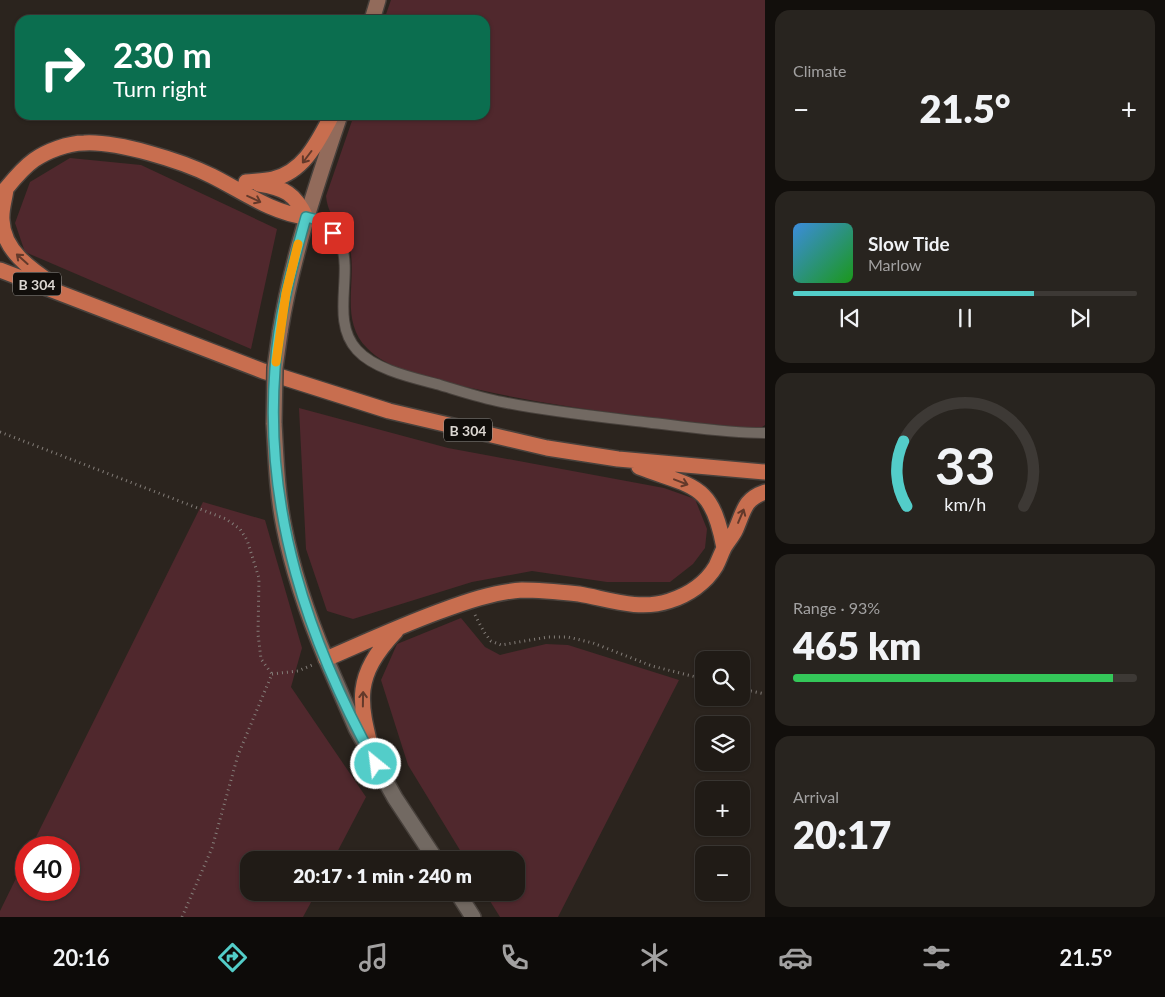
<!DOCTYPE html>
<html lang="en">
<head>
<meta charset="utf-8">
<style>
	:root { --surface:#201b16; --page:#28241f; --text:#f1f3f6; --muted:#a2a1a1; --line:#3d3935; --accent:#53cdc9 }
	body { margin:0; font-family:Lato,sans-serif; background:var(--page); color:var(--text); height:100vh; display:flex; flex-direction:column; font-size:19px; white-space:nowrap }
	* { box-sizing:border-box; margin:0 }
	p { font-size:16px; color:var(--muted) }
	.icon { flex:none; width:28px; height:28px; fill:none; stroke:currentColor; stroke-width:2; stroke-linecap:round; stroke-linejoin:round }
	.map { position:relative; flex:1; overflow:hidden }
	.details { display:flex; flex-direction:column; gap:10px; padding:10px; background:#120f0c; width:400px }
	.details>* { flex:none }
	.top-card { position:absolute; left:15px; top:15px; width:475px; height:105px; border-radius:15px; box-shadow:0 1px 4px #0004,0 0 0 1px var(--line); background:#0b6e4f; color:#fff; overflow:hidden }
	.buttons { position:absolute; left:695px; top:651px; display:grid; gap:10px }
	.buttons a { display:grid; place-items:center; width:55px; height:55px; border-radius:10px; background:var(--surface); box-shadow:0 1px 4px #0004,0 0 0 1px var(--line); font-size:25px }
	.speed { position:absolute; left:15px; top:836px; display:flex; gap:10px; font-size:25px; font-weight:700; text-align:center }
	.speed>* { display:grid; place-content:center; width:65px; height:65px; border-radius:50%; background:var(--surface); box-shadow:0 1px 4px #0004,0 0 0 1px var(--line); line-height:1 }
	.speed .limit { border:8px solid #d22; background:#fff; color:#111 }
	.pin { position:absolute; display:grid; place-items:center; width:42px; height:42px; color:#fff; margin:-21px; border-radius:10px; box-shadow:0 2px 8px #0006 }
	.me { position:absolute; width:55px; margin:-28px; rotate:331deg; stroke-linejoin:round; filter:drop-shadow(0 0 4px #0008) }
	.turn { display:flex; align-items:center; gap:18px; height:105px; padding:0 15px; font-size:22px }
	.turn .icon { width:65px; height:65px; stroke-width:2.5 }
	.turn b { display:block; font-size:35px; line-height:42px }
	.big { font-size:38px; font-weight:800; line-height:1.1 }
	.details .widget { flex:1; display:flex; flex-direction:column; justify-content:center; gap:8px; min-width:0; padding:0 18px; border-radius:15px; background:var(--page) }
	.details .dial { align-items:center; gap:0 }
	.dial svg { height:130px; overflow:visible; fill:none; stroke:var(--line); stroke-width:7; stroke-linecap:round; text-anchor:middle }
	.dial text { fill:var(--text); stroke:none }
	.song { display:flex; align-items:center; gap:15px }
	.cover { width:60px; height:60px; border-radius:8px; background:linear-gradient(135deg,hsl(210 70% 55%),hsl(120 70% 35%)) }
	.played { height:5px; border-radius:2px; background:linear-gradient(90deg,var(--accent) 70%,var(--line) 70%) }
	.keys { display:flex; justify-content:space-around; direction:ltr }
	.heat { display:flex; justify-content:space-between; align-items:center; font-size:28px; direction:ltr }
	.charge { height:8px; border-radius:4px; background:linear-gradient(90deg,#34c759 93%,var(--line) 0) }
	.trip { position:absolute; left:240px; top:851px; width:285px; height:50px; border-radius:15px; background:var(--surface); box-shadow:0 1px 4px #0004,0 0 0 1px var(--line); font-weight:800; line-height:50px; text-align:center }
	.dock { display:flex; height:80px; justify-content:space-around; align-items:center; background:#0d0b09; color:var(--muted) }
	.dock .icon { width:35px; height:35px }
	.dock .selected { color:var(--accent) }
	.dock b { font-size:22px; color:var(--text) }
	main { display:flex; flex:1; min-height:0 }
	.map>svg:first-child { display:block }
	.green { fill:#50282d }
	.lines { fill:none; stroke-linecap:round; stroke-linejoin:round }
	.service-casing { stroke:#48413c; stroke-width:12 }
	.tertiary-casing { stroke:#48413c; stroke-width:18 }
	.secondary-casing { stroke:#48413c; stroke-width:18 }
	.trunk-casing { stroke:#48413c; stroke-width:18 }
	.path { stroke:#847e79; stroke-width:3; stroke-dasharray:1 4; stroke-linecap:butt }
	.service { stroke:#726962; stroke-width:10 }
	.tertiary { stroke:#726962; stroke-width:15 }
	.secondary { stroke:#926b5b; stroke-width:15 }
	.trunk { stroke:#c86e4f; stroke-width:15 }
	.secondary-bridge-casing { stroke:#48413c; stroke-width:18; stroke-linecap:butt }
	.secondary-bridge { stroke:#926b5b; stroke-width:15 }
	.oneway { stroke:#63392a }
	.route-casing { stroke:#368583; stroke-width:12 }
	.route { stroke:#53cdc9; stroke-width:9 }
	.slow { stroke:#f59e0b; stroke-width:9 }
	.labels { text-anchor:middle; dominant-baseline:central; stroke-width:5; stroke-linejoin:round; paint-order:stroke }
	.shield { fill:#110e0b; stroke:#9e9a96; stroke-width:1 }
	.shield-label { font-size:14px; font-weight:bold; fill:#dbd6d1 }
</style>
</head>
<body>
<main>
<div class="map">
<svg width="765" height="917" viewBox="0 0 765 917">
	<rect width="100%" height="100%" fill="#2b241e"/>
	<path class="green" d="M 391,0 L 765,0 L 765,425 L 759,429 C 654,418 548,408 446,382 C 419,374 387,369 367,348 C 341,322 355,286 351,254 C 348,232 328,220 326,196 L 354,115 L 485,115 L 485,20 L 384,20 Z
		M 70,158 L 141,165 L 277,229 L 251,349 L 25,252 L 15,223 L 30,182 Z
		M 299,408 L 448,448 L 664,488 L 695,499 L 707,529 L 705,548 L 693,564 L 670,582 L 607,582 L 532,571 L 472,582 L 353,619 L 327,611 L 306,549 Z
		M 203,502 L 265,520 L 302,648 L 291,687 L 366,797 L 333,860 L 249,860 L 249,892 L 316,893 L 303,917 L 0,917 L 0,911 L 26,858 L 26,890 L 69,890 L 69,848 L 31,847 Z
		M 461,618 L 485,647 L 500,655 L 546,644 L 568,645 L 679,680 L 558,917 L 500,917 L 485,893 L 516,892 L 516,860 L 466,860 L 408,765 L 381,680 L 397,644 Z"/>
	<g class="lines">
		<defs>
			<path id="service" d="M 306,217 C 378,236 320,310 357,350 C 375,370 414,378 440,385 C 460,391 481,398 502,402 C 551,412 602,417 652,423 C 690,427 727,433 765,433"/>
			<path id="tertiary" d="M 326,659 L 356,728 L 395,798 L 436,860
				M 457,892 L 473,917"/>
			<path id="secondary" d="M 372,20 L 378,0
				M 280,332 C 292,257 316,186 340,115
				M 274,423 C 276,458 277,493 284,527 C 293,573 308,616 326,659"/>
			<path id="trunk" d="M 246,182 C 255,181 265,181 273,179 C 305,171 318,141 332,115
				M 259,184 C 285,188 295,194 306,217
				M 6,189 C 5,199 1,210 2,220 C 3,250 30,269 53,284
				M 0,196 C 11,183 20,170 34,160 C 47,151 68,143 84,143 C 118,141 182,161 212,176 C 242,191 272,213 306,217
				M 0,270 L 263,371 L 389,411 L 547,448 L 618,459 L 765,472
				M 639,467 C 694,488 712,482 724,548
				M 326,659 C 363,643 400,626 438,612 C 465,602 493,592 522,590 C 541,590 560,592 579,594 C 608,599 639,611 669,601 C 688,595 706,583 716,566 C 719,560 721,554 724,548 C 727,542 733,536 736,529 C 744,511 744,499 765,492
				M 375,764 C 360,704 350,680 396,631"/>
		</defs>
		<use href="#service" class="service-casing"/>
		<use href="#tertiary" class="tertiary-casing"/>
		<use href="#secondary" class="secondary-casing"/>
		<use href="#trunk" class="trunk-casing"/>
		<path class="path" d="M 0,432 L 226,519 L 240,529 L 247,540 L 259,578 L 258,634 L 261,659 L 272,674
			M 475,615 L 484,632 L 491,641 L 501,645 L 548,637 L 568,637 L 593,643 L 652,666 L 704,679
			M 272,674 L 298,671 L 312,665
			M 741,689 L 765,694
			M 182,917 L 212,848 L 238,755 L 272,674"/>
		<use href="#service" class="service"/>
		<use href="#tertiary" class="tertiary"/>
		<use href="#secondary" class="secondary"/>
		<use href="#trunk" class="trunk"/>
		<defs>
			<path id="secondary-bridge" d="M 274,423 L 275,368 L 280,332"/>
		</defs>
		<use href="#secondary-bridge" class="secondary-bridge-casing"/>
		<use href="#secondary-bridge" class="secondary-bridge"/>
	</g>
	<defs><path id="oneway-shaft" d="M-6 0H5M1.5-3L5.5 0L1.5 3" fill="none" stroke-width="1.6" stroke-linecap="round" stroke-linejoin="round" transform="scale(1.25)"/></defs>
	<g class="oneway">
		<use href="#oneway-shaft" transform="translate(307 157) rotate(127)"/>
		<use href="#oneway-shaft" transform="translate(254 199) rotate(25)"/>
		<use href="#oneway-shaft" transform="translate(22 259) rotate(-138)"/>
		<use href="#oneway-shaft" transform="translate(681 482) rotate(21)"/>
		<use href="#oneway-shaft" transform="translate(741 516) rotate(-67)"/>
		<use href="#oneway-shaft" transform="translate(363 699) rotate(-89)"/>
	</g>
	<g class="lines">
		<defs>
			<path id="route" d="M 333,233 L 318,220 L 306,217 C 292,267 278,318 275,369 C 264,510 308,642 376,764"/>
		</defs>
		<use href="#route" class="route-casing"/>
		<use href="#route" class="route"/>
		<path class="slow" d="M 276,362 L 286,293 L 298,244"/>
	</g>
	<g class="labels">
		<g class="shield">
			<rect x="13" y="272.5" width="48" height="23" rx="4"/>
			<rect x="444" y="418.5" width="48" height="23" rx="4"/>
		</g>
		<g class="shield-label">
			<text x="37" y="284">B 304</text>
			<text x="468" y="430">B 304</text>
		</g>
	</g>
</svg>
<div class="buttons">
<a><svg class="icon" aria-label="search" viewBox="0 0 24 24"><circle cx="10" cy="10" r="6"/><path d="M15 15l6 6"/></svg></a>
<a><svg class="icon" aria-label="layers" viewBox="0 0 24 24"><path d="M12 4l9 5-9 5-9-5zM3 14l9 5 9-5"/></svg></a>
<a>+</a>
<a>−</a>
</div>
<div class="speed"><div class="limit">40</div></div>
<div class="pin" style="left:333px;top:233px;background:#d93025"><svg class="icon" aria-label="arrive" viewBox="0 0 24 24"><path d="M6 21V4h12l-3 4 3 4H6"/></svg></div>
<svg class="me" style="left:376px;top:764px" viewBox="-20 -20 40 40"><circle r="17" fill="#53cdc9" stroke="#fff" stroke-width="3"/><path d="M0-11L8 9 0 5-8 9z" fill="#fff"/></svg>
<div class="trip">20:17 · 1 min · 240 m</div>
<div class="top-card">
<div class="turn"><svg class="icon" aria-label="right" viewBox="0 0 24 24"><path d="M7 20v-9h11M14 6l5 5-5 5"/></svg><div><b>230 m</b>Turn right</div></div>
</div>
</div>
<section class="details">
<div class="widget"><p>Climate</p>
<div class="heat"><a>−</a><b class="big">21.5°</b><a>+</a></div>
</div>
<div class="widget">
<div class="song"><i class="cover"></i><div><b>Slow Tide</b><p>Marlow</p></div></div>
<div class="played"></div>
<div class="keys"><svg class="icon" aria-label="previous" viewBox="0 0 24 24"><path d="M18 5L8 12l10 7zM5 5v14"/></svg><svg class="icon" aria-label="pause" viewBox="0 0 24 24"><path d="M8 5v14M16 5v14"/></svg><svg class="icon" aria-label="next" viewBox="0 0 24 24"><path d="M6 5l10 7-10 7zM19 5v14"/></svg></div>
</div>
<div class="widget dial"><svg viewBox="0 0 100 80">
<path d="M14 69A42 42 0 1 1 86 69"/>
<path d="M14 69A42 42 0 0 1 12 29" stroke="#53cdc9"/>
<text x="50" y="56" font-size="32" font-weight="700">33</text>
<text x="50" y="72" font-size="11">km/h</text>
</svg></div>
<div class="widget"><p>Range · 93%</p><b class="big">465 km</b><div class="charge"></div></div>
<div class="widget"><p>Arrival</p><b class="big">20:17</b></div>
</section>
</main>
<nav class="dock">
<b>20:16</b>
<svg class="icon selected" aria-label="directions" viewBox="0 0 24 24"><path d="M12 3l9 9-9 9-9-9zM9 14v-3h6M13 9l2 2-2 2"/></svg>
<svg class="icon" aria-label="music" viewBox="0 0 24 24"><path d="M9 18V5l10-2v13"/><circle cx="6" cy="18" r="3"/><circle cx="16" cy="16" r="3"/></svg>
<svg class="icon" aria-label="phone" viewBox="0 0 24 24"><path d="M5 4h4l2 5-3 2q2 4 5 5l2-3 5 2v4C11 20 4 13 5 4z"/></svg>
<svg class="icon" aria-label="climate" viewBox="0 0 24 24"><path d="M12 3v18M4 7l16 10M4 17L20 7"/></svg>
<svg class="icon" aria-label="car" viewBox="0 0 24 24"><path d="M5 17H2v-5l4-1 3-4h7l3 4 3 1v5h-3M9 17h6M6 11h13"/><circle cx="7" cy="17" r="2"/><circle cx="17" cy="17" r="2"/></svg>
<svg class="icon" aria-label="filters" viewBox="0 0 24 24"><path d="M4 7h16M4 17h16"/><circle cx="9" cy="7" r="2"/><circle cx="15" cy="17" r="2"/></svg>
<b>21.5°</b>
</nav>
</body>
</html>
